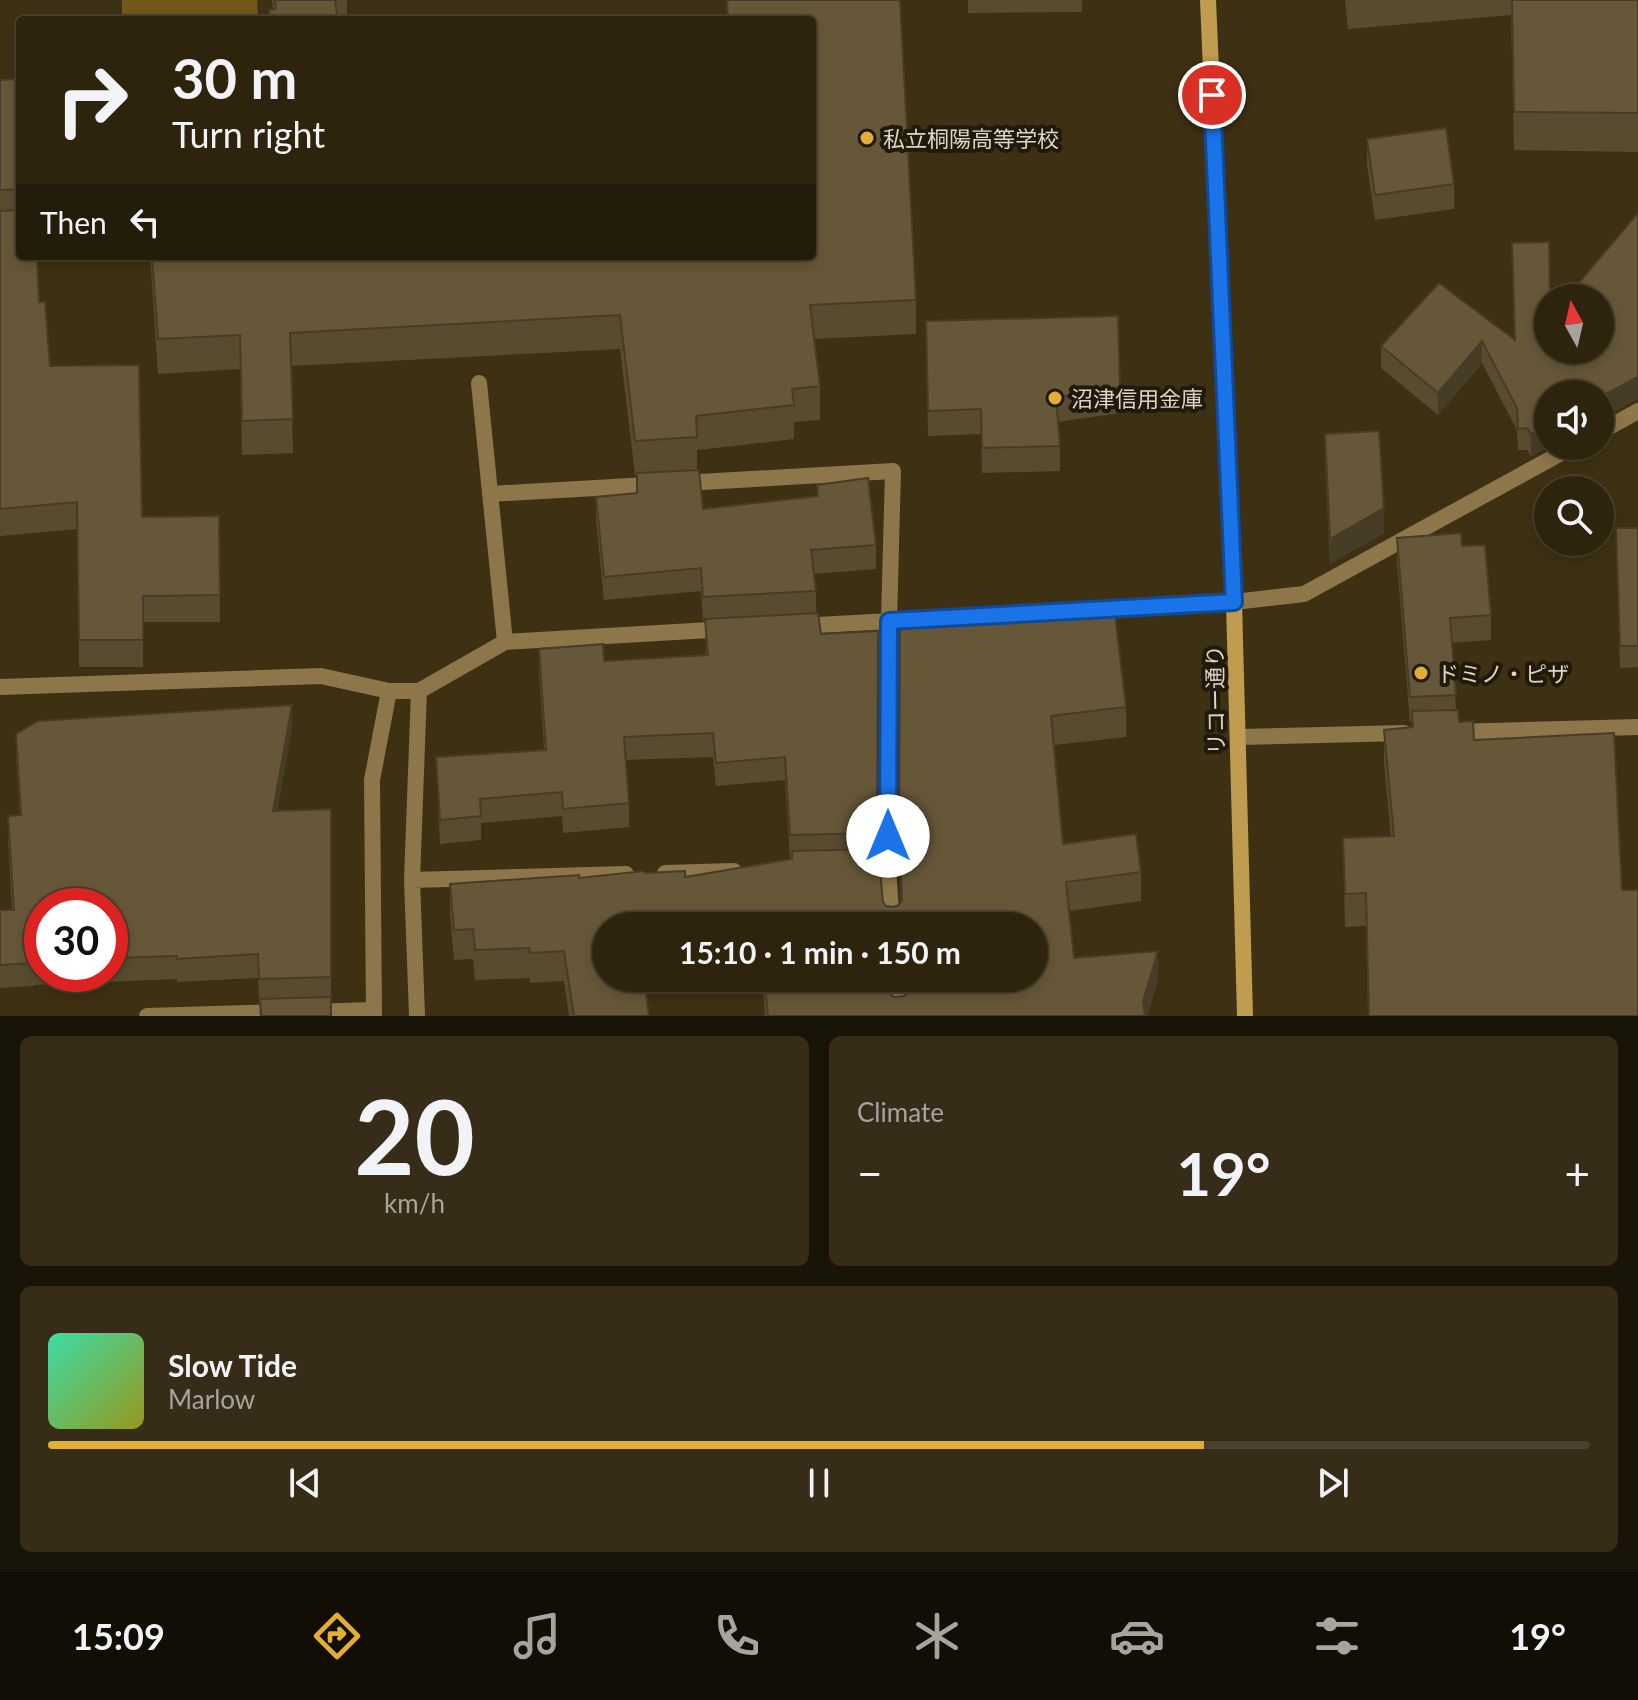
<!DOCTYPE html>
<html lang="en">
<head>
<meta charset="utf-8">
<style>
	:root { --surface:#2e240e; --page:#362c17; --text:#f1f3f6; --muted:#a7a49e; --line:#49412e; --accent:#e3ae34 }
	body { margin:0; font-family:Lato,"Noto Sans JP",sans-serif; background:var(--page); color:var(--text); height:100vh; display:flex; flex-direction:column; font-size:30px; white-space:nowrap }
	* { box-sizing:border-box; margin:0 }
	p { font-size:26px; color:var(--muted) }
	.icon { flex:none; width:44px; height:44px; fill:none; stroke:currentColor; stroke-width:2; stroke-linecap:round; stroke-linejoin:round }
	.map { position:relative; height:1016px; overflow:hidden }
	.panel { display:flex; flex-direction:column; gap:20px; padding:20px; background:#191408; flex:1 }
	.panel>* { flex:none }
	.hud { position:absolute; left:16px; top:16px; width:800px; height:244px; border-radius:8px; box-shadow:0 4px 12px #0003,0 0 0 2px var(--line); background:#2e240e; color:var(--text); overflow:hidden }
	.needle { width:52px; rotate:352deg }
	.controls { position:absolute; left:1534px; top:284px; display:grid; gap:16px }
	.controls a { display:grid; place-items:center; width:80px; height:80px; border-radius:50%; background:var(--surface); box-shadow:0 4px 12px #0003,0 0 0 2px var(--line); font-size:40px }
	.speed { position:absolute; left:24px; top:888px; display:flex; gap:16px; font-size:40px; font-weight:700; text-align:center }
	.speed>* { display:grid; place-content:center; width:104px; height:104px; border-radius:50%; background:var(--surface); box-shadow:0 4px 12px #0003,0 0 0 2px var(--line); line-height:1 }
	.speed .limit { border:12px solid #d22; background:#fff; color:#111 }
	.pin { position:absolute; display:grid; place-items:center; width:68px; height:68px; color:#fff; margin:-34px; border:4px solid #fff; border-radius:50%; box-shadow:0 2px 8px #0007 }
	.me { position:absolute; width:88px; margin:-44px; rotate:0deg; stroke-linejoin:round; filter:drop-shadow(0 0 6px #0008) }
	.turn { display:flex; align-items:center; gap:28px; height:168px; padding:0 24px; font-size:36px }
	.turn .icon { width:104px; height:104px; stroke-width:2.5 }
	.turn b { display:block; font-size:56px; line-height:68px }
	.then { display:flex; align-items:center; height:76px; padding:0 24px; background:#0003; gap:16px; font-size:30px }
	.big { font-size:60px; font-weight:700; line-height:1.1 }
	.panel .tile { flex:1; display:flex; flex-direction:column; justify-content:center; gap:12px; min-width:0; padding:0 28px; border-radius:12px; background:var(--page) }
	.panel .dial { align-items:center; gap:0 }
	.dial b { font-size:104px; line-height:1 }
	.song { display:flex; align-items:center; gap:24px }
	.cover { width:96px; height:96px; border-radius:12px; background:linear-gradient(135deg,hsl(160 70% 55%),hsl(60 70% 35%)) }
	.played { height:8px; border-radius:4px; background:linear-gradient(90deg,var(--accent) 75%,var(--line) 75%) }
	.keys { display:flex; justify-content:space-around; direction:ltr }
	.heat { display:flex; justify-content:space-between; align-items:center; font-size:44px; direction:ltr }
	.panel .tiles { flex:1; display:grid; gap:20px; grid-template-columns:1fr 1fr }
	.tile:last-child { grid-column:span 2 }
	.trip { position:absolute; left:592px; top:912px; width:456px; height:80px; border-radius:40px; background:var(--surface); box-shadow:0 4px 12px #0003,0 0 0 2px var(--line); font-weight:700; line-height:80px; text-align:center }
	.tab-bar { display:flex; height:128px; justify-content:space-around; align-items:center; background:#120e06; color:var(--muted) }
	.tab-bar .icon { width:56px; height:56px }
	.tab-bar .on { color:var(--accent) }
	.tab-bar b { font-size:36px; color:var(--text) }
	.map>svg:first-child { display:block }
	.green { fill:#73581b }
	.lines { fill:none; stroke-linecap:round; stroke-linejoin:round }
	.street { stroke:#8d7649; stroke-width:16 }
	.secondary { stroke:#c09c51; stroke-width:16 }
	.wall { fill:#584b30; fill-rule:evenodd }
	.shaded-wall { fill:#473d27 }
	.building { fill:#665738; stroke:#473d27; stroke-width:2 }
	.route-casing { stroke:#114b97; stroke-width:20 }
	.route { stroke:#1a73e8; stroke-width:14 }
	.poi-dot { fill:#e3ae34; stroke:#20190c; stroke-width:3 }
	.labels { text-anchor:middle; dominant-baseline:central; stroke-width:8; stroke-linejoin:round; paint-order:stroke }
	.poi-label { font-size:22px; fill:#ded5c4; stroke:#20190c; text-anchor:start }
	.street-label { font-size:22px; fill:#ded5c4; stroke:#20190c }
</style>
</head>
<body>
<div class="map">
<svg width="1638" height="1016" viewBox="0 0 1638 1016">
	<rect width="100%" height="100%" fill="#3e3012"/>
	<path class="green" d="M 122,0 L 257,0 L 258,20 L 122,20 Z"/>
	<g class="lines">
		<path class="street" d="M 479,383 L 505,642
			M 1600,432 L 1638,411
			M 490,494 L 893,471 L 889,621 L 888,867
			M 1094,611 L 1234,602 L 1304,594 L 1574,446
			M 798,626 L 947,618
			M 0,687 L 321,676 L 389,691 L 419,691 L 505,642 L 727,629
			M 1455,732 L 1638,727
			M 1238,737 L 1404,733
			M 877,867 L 888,867 L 892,926
			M 665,873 L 734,871
			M 412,880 L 626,874
			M 895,978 L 898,1016
			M 311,1012 L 373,1010
			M 147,1016 L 279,1012
			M 374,1016 L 372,780 L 389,691
			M 417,1016 L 412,880 L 419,691"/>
		<path class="secondary" d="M 1208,0 L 1234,602 L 1245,1016"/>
	</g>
	<path class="wall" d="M 272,0 L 347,0 L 347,20 L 269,20 L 269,10 L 273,10 Z
		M 726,0 L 900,0 L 916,300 L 916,334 L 814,339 L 820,386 L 820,420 L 794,422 L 794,439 L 697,450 L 697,470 L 703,509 L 817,496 L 817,485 L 876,545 L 876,569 L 814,574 L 816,591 L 816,613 L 821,634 L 878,631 L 877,849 L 883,902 L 886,906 L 894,907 L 899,905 L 901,902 L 899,867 L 900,624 L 1126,707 L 1126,737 L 1054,745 L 1063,844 L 1141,872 L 1141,901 L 1069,911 L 1074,958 L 1158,980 L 1147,1016 L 765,1016 L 762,978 L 886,978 L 887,988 L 889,993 L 894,997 L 904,996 L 907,992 L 906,978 L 1034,978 L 1034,926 L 606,926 L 606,978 L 684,978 L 684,980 L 645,983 L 649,1016 L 569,1016 L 564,981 L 530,983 L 529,978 L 475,980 L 473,959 L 454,960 L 450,914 L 450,884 L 579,878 L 645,873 L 685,877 L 790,859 L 785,780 L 716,786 L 713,757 L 625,760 L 629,803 L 629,827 L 563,833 L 562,816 L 481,823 L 481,840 L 440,844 L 436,757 L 544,750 L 539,672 L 539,649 L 604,661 L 706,655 L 705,621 L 703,621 L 701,591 L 604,600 L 596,520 L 596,497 L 637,493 L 637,475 L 635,475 L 620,349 L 291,366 L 293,453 L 242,455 L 240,369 L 158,374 L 150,256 L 812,256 L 812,20 L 727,20 Z
		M 968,0 L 1082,0 L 1082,12 L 968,13 Z
		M 1345,0 L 1638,0 L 1638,152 L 1514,150 L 1511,15 L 1348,29 Z
		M 20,79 L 20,256 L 39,302 L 50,366 L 142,517 L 219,516 L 220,622 L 143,622 L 143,667 L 79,667 L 77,529 L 0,536 L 0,80 Z
		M 1367,139 L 1454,184 L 1454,209 L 1375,220 L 1367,164 Z
		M 1512,243 L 1548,446 L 1551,446 L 1531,456 L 1527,450 L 1518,450 L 1517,430 L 1482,363 L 1438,415 L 1381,368 L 1381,346 L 1514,340 Z
		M 926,321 L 1120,388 L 1120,413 L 1058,422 L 1060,446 L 1060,471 L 982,473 L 981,434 L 928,436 Z
		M 1325,434 L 1384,533 L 1330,564 L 1325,459 Z
		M 1616,528 L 1638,528 L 1638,667 L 1620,668 Z
		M 1397,538 L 1462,546 L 1491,615 L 1491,640 L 1452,643 L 1456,710 L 1459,722 L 1622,890 L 1638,1016 L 1368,1016 L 1366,926 L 1345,927 L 1343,838 L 1391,837 L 1384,763 L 1384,730 L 1412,727 L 1412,722 L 1410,722 L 1397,563 Z
		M 292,728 L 277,811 L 331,809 L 331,1016 L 260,1016 L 258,978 L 177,982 L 177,979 L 34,985 L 34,986 L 0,988 L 0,910 L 12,910 L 8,839 L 8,816 L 20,815 L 16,757 L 16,734 ZM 42,906 L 110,906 L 110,974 L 42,974 Z"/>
	<path class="shaded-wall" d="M 1482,341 L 1482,363 L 1438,415 L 1438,393 Z
		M 1638,377 L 1638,399 L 1600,419 L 1600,397 Z
		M 1548,426 L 1548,446 L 1551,446 L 1531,456 L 1531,434 Z
		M 1384,508 L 1384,533 L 1330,564 L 1330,539 Z
		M 292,705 L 292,728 L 273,834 L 273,811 Z
		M 1158,951 L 1158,980 L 1147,1016 L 1143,1016 L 1143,1001 Z"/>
	<path class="building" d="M 275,0 L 335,0 L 338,20 L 270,20 L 269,10 L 276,9 Z
		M 727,0 L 900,0 L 916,300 L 810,305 L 820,386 L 792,389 L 794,405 L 696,416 L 697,437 L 635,441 L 620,315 L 290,333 L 293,419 L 242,421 L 240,335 L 158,339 L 152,256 L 812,256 L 812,20 L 728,20 Z
		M 1512,0 L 1638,0 L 1638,113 L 1514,112 Z
		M 20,79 L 20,189 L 0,190 L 0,80 Z
		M 1446,128 L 1454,184 L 1375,195 L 1367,139 Z
		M 20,210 L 20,256 L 37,256 L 39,302 L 45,302 L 50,366 L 139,365 L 142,517 L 219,516 L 220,595 L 143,596 L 143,640 L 79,640 L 77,502 L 0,509 L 0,211 Z
		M 1638,213 L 1638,377 L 1600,397 L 1600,394 L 1548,394 L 1548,426 L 1545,428 L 1531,434 L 1527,428 L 1518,429 L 1517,408 L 1482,341 L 1438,393 L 1381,346 L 1439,283 L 1515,340 L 1512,243 L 1549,242 L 1550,298 L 1548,298 L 1548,350 L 1600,350 L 1600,298 L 1566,298 Z
		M 1118,316 L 1120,388 L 1056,397 L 1060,446 L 982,448 L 981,409 L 928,411 L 926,321 Z
		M 1379,431 L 1384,508 L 1330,539 L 1325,434 Z
		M 699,470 L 703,509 L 818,496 L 817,485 L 868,478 L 876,545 L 811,550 L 816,591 L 703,597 L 701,568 L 604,577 L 596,497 L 637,493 L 637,473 Z
		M 1616,528 L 1638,528 L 1638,646 L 1620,646 Z
		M 1461,533 L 1462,546 L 1485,545 L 1491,615 L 1450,618 L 1456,695 L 1410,697 L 1397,538 Z
		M 1066,605 L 1066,606 L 1114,606 L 1126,707 L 1051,716 L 1063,844 L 1136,834 L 1141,872 L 1066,882 L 1074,958 L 1158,951 L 1143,1001 L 1145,1016 L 768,1016 L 764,978 L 886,978 L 887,988 L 889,993 L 894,997 L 904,996 L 908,992 L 909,986 L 908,978 L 1034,978 L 1034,926 L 606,926 L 606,978 L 644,978 L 649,1016 L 574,1016 L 564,951 L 530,953 L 529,948 L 475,950 L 473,929 L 454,930 L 450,884 L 579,875 L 579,878 L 644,871 L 645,873 L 685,871 L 685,877 L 792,859 L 792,851 L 878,849 L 883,902 L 886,906 L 894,907 L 899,905 L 902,900 L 899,837 L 900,624 L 911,623 L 911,620 L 991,614 L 991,611 Z
		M 818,613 L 821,634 L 878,631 L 877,833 L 790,835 L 785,757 L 716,763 L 713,733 L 624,737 L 629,803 L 563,809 L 562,792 L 480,799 L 481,816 L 440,820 L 436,757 L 546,750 L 539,649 L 603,644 L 604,661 L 708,655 L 705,619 Z
		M 292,705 L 273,811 L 331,809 L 331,977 L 259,979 L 258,954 L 177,959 L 177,956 L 110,958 L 110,906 L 42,906 L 42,961 L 34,961 L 34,963 L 0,965 L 0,910 L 14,910 L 8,816 L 21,815 L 16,734 L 38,721 Z
		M 1458,710 L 1459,722 L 1473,721 L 1474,740 L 1614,733 L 1622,890 L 1638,890 L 1638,1016 L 1369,1016 L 1366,893 L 1345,894 L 1343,838 L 1394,836 L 1384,730 L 1413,727 L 1412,711 Z
		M 331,997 L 331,1016 L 261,1016 L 260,999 Z"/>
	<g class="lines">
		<defs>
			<path id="route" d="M 888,836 L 889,621 L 1234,602 L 1212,95"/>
		</defs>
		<use href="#route" class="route-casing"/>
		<use href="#route" class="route"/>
	</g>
	<g class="poi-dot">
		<circle cx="867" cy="138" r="8"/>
		<circle cx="1055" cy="398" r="8"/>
		<circle cx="1421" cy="673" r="8"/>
	</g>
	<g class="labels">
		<g class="poi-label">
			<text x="883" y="138">私立桐陽高等学校</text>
			<text x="1071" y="398">沼津信用金庫</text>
			<text x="1437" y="673">ドミノ・ピザ</text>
		</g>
		<g class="street-label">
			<text transform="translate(1215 700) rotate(-91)">リコー通り</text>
		</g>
	</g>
</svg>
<div class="controls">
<a><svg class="needle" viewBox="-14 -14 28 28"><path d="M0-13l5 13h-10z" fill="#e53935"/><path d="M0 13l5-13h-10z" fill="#a7a49e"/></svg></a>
<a><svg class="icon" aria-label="sound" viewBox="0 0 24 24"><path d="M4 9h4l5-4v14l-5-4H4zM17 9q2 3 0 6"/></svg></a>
<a><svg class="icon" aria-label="search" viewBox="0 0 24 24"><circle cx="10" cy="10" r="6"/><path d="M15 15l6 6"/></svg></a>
</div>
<div class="speed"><div class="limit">30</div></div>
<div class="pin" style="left:1212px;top:95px;background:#d93025"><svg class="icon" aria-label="arrive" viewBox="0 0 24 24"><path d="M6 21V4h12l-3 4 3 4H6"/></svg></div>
<svg class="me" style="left:888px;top:836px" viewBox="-20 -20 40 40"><circle r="19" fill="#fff"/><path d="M0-13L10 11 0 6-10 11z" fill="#1a73e8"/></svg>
<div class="trip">15:10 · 1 min · 150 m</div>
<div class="hud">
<div class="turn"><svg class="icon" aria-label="right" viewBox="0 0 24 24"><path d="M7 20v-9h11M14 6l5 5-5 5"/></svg><div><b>30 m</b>Turn right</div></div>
<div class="then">Then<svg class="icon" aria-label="left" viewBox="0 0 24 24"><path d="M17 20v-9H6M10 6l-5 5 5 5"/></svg></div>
</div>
</div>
<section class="panel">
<div class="tiles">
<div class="tile dial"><b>20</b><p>km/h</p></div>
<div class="tile"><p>Climate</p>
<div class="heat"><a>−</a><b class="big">19°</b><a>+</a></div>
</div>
<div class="tile">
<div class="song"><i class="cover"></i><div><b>Slow Tide</b><p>Marlow</p></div></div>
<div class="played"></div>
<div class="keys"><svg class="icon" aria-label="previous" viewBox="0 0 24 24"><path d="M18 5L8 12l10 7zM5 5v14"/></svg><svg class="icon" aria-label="pause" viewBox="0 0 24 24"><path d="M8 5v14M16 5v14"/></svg><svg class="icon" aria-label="next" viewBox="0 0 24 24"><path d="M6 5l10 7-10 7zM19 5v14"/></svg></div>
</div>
</div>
</section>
<nav class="tab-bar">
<b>15:09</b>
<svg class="icon on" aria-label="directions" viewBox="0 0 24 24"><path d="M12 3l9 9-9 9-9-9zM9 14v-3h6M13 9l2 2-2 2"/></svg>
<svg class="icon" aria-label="music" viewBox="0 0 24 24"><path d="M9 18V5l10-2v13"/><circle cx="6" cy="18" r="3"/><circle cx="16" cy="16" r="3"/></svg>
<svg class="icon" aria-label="phone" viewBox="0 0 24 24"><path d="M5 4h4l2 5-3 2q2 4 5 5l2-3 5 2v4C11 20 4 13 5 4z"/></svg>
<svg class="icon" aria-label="climate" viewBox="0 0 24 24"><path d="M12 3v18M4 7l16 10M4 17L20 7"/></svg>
<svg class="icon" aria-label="car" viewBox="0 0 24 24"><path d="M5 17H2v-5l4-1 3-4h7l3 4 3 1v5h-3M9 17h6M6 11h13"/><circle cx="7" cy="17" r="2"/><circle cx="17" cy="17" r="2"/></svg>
<svg class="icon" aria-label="filters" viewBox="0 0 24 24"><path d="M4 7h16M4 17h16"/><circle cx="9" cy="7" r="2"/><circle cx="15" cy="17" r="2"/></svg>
<b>19°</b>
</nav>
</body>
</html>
